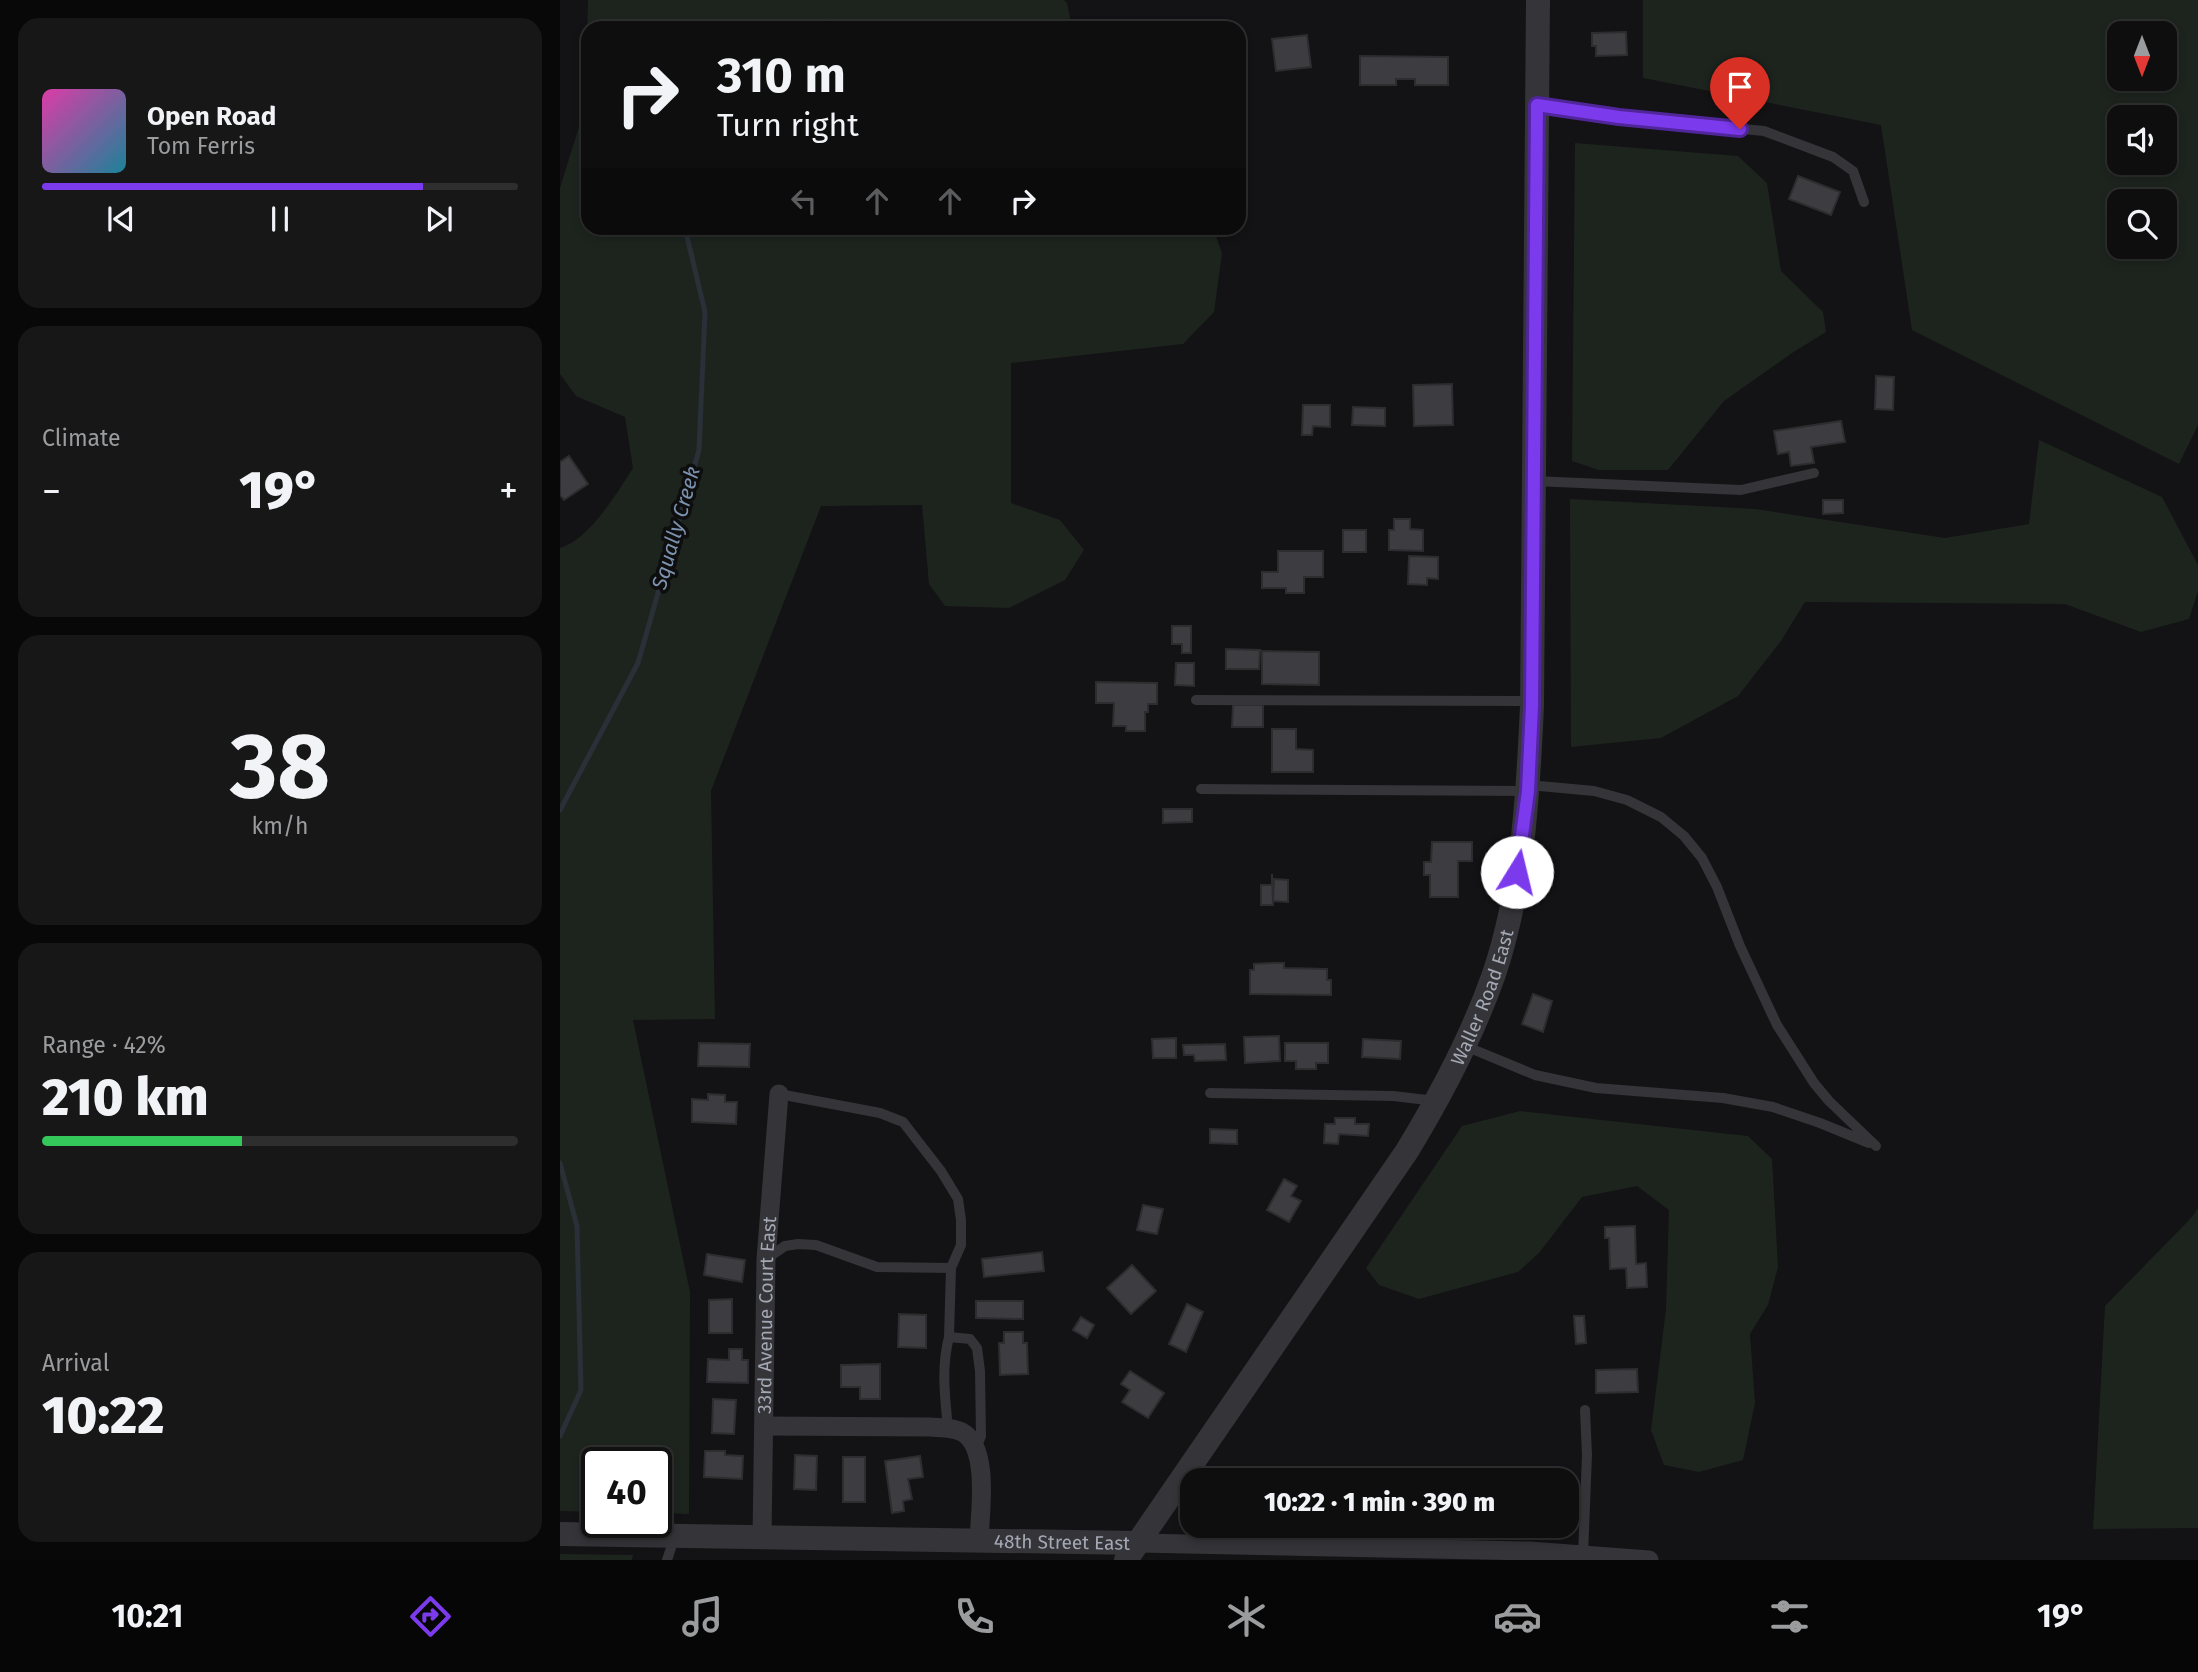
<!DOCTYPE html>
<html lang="en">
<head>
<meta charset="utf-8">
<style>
	:root { --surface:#0e0e0f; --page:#171718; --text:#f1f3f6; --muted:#9b9c9e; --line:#2e2e2f; --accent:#7c3aed }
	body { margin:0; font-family:"Fira Sans",sans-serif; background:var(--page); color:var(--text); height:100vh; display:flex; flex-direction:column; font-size:26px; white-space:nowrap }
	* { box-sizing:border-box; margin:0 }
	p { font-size:23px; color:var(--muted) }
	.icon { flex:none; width:38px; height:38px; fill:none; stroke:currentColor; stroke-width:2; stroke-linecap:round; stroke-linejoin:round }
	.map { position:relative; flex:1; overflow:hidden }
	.details { display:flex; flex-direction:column; gap:18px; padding:18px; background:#080808; width:560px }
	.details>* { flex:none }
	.guide { position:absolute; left:21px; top:21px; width:665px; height:214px; border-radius:21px; box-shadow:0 4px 10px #0003,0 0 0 2px var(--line); background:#0e0e0f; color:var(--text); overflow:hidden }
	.needle { width:46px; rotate:180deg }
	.fabs { position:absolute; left:1547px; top:21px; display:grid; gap:14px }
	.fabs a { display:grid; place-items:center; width:70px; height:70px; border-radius:14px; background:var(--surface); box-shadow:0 4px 10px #0003,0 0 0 2px var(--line); font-size:35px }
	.speed { position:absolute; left:21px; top:1447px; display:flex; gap:14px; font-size:35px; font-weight:700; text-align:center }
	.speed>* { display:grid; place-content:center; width:91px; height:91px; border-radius:50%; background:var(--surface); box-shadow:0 4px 10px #0003,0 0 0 2px var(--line); line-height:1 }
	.speed .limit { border:4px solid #111; border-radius:10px; background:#fff; color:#111 }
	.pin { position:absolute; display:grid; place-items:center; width:60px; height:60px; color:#fff; margin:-72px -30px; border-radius:50% 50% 50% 0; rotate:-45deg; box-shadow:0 0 7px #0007 }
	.pin .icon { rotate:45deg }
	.me { position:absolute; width:77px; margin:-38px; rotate:9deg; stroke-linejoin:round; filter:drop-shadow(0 0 5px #0008) }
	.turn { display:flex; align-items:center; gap:24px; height:147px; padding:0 21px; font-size:32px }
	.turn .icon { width:91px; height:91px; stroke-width:2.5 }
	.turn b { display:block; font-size:49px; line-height:60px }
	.lanes { display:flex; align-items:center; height:66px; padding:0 21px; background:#0003; justify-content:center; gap:35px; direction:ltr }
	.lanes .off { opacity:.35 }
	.big { font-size:52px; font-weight:800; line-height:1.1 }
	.details .tile { flex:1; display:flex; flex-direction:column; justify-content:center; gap:10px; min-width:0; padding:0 24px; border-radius:21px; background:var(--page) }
	.details .dial { align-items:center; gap:0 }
	.dial b { font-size:91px; line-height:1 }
	.song { display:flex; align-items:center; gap:21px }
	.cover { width:84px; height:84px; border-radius:10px; background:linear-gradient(135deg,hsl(320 70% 55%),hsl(190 70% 35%)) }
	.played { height:7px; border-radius:4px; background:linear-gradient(90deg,var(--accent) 80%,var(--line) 80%) }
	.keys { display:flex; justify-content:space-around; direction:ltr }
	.heat { display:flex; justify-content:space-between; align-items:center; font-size:38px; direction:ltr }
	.charge { height:10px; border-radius:5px; background:linear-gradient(90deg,#34c759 42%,var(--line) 0) }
	.trip { position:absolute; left:620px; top:1468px; width:399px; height:70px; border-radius:21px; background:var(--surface); box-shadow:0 4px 10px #0003,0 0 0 2px var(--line); font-weight:800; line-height:70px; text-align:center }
	.tab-bar { display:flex; height:112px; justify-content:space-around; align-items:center; background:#060606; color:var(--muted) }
	.tab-bar .icon { width:49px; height:49px }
	.tab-bar .on { color:var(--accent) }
	.tab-bar b { font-size:32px; color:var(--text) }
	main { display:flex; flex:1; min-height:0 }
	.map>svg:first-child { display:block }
	.green { fill:#1d241e; fill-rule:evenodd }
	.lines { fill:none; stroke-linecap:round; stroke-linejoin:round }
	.stream { stroke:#293037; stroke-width:5 }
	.building { fill:#3d3d41; stroke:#2d2d30; stroke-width:2 }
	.service { stroke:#343439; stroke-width:10 }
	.minor { stroke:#343439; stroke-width:19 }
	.tertiary { stroke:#343439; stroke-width:24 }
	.route-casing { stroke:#51269a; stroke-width:18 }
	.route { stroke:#7c3aed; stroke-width:12 }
	.labels { text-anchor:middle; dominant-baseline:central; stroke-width:7; stroke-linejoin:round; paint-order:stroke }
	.street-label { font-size:19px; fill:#a4a8b4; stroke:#0e0e0f }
	.water-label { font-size:21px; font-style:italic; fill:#7c93af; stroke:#0e0e0f }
</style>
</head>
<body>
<main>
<section class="details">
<div class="tile">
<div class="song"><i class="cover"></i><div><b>Open Road</b><p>Tom Ferris</p></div></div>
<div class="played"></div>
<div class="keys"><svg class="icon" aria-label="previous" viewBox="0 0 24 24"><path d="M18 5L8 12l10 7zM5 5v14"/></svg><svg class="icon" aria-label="pause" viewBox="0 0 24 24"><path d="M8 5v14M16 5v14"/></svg><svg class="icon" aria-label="next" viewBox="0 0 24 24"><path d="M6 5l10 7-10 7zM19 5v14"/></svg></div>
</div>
<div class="tile"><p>Climate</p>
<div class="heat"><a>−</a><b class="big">19°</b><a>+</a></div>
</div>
<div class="tile dial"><b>38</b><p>km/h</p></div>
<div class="tile"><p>Range · 42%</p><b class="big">210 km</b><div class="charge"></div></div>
<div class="tile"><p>Arrival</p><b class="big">10:22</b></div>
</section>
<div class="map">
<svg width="1638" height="1560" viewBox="0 0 1638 1560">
	<rect width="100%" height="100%" fill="#131214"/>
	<path class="green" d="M 28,0 L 504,0 L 507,3 L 512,28 L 28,28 L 28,228 L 653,228 L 662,253 L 654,312 L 623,344 L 451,363 L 451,503 L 500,520 L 524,550 L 505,580 L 449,608 L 385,606 L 369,584 L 362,505 L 261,506 L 151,791 L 155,1019 L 73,1020 L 130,1292 L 129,1514 L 96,1513 L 96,1463 L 37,1463 L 37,1512 L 0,1511 L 0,548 C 30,539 56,494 73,468 L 65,417 L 16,396 L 0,374 L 0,188 L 25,107 Z
		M 1083,0 L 1638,0 L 1638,425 L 1619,464 L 1352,330 L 1321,125 L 1083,78 ZM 1559,33 L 1605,33 L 1605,79 L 1559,79 ZM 1559,117 L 1605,117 L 1605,163 L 1559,163 ZM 1559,201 L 1605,201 L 1605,247 L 1559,247 Z
		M 1015,143 L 1178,156 L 1207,183 L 1221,271 L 1263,312 L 1266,332 L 1232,353 L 1164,401 L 1108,470 L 1039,470 L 1012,461 Z
		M 1479,440 L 1602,497 L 1638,565 L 1638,591 L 1629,619 L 1581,632 L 1505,604 L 1245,602 L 1221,641 L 1178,696 L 1101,738 L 1011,747 L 1010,499 L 1196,509 L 1385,538 L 1469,524 Z
		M 960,1111 L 1188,1136 L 1212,1159 L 1218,1267 L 1208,1305 L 1190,1334 L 1195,1403 L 1183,1460 L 1139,1472 L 1104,1465 L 1091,1430 L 1106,1309 L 1109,1210 L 1077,1186 L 1022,1197 L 979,1253 L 958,1272 L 859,1299 L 819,1285 L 806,1268 L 902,1126 Z
		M 1638,1208 L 1638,1528 L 1533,1529 L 1545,1306 L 1633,1216 Z
		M 0,1554 L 73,1555 L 72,1560 L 0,1560 Z"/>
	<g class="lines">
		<path class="stream" d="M 258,28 L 269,21
			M 0,810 L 78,663 L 139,450 L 145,312 L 125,228
			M 0,1163 L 17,1226 L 21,1390 L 0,1436"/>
	</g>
	<path class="building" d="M 1066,32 L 1067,55 L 1036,56 L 1036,46 L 1032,46 L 1032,33 Z
		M 747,35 L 751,67 L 716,71 L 712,39 Z
		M 800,56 L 888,57 L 888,85 L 855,85 L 855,79 L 836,79 L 836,85 L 800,85 Z
		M 1238,176 L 1280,192 L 1271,215 L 1229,199 Z
		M 1316,376 L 1334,377 L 1333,410 L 1315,409 Z
		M 892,384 L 893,425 L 854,426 L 853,385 Z
		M 743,405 L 770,405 L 770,427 L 753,426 L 752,435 L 742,435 Z
		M 793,407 L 825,408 L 825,426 L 792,425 Z
		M 1281,421 L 1285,442 L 1251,447 L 1254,463 L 1231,466 L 1229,452 L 1218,454 L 1214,431 Z
		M 9,456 L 28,484 L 4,500 L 0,495 L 0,462 Z
		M 1263,500 L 1283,500 L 1283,513 L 1263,514 Z
		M 834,519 L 850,519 L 850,529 L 863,530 L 863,551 L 829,550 L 829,530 L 834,530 Z
		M 783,530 L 806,530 L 806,552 L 783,552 Z
		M 718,551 L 763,551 L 763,577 L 744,577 L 744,593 L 726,593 L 726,588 L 702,588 L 702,572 L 718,572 Z
		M 849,556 L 878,557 L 878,579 L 867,578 L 867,585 L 848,584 Z
		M 612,626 L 631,626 L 631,653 L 622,653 L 622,644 L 612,644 Z
		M 666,649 L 700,650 L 699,669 L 666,669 Z
		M 702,651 L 759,652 L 759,685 L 702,684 Z
		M 616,663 L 634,663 L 634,686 L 615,685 Z
		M 536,682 L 597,683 L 597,704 L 588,704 L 588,712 L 585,712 L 585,731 L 566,731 L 566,726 L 553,726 L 554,703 L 536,703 Z
		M 673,705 L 703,705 L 703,727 L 672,727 Z
		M 712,729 L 736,729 L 736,749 L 753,750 L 753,772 L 712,772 Z
		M 603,809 L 632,809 L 632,822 L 603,823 Z
		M 872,842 L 912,842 L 912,861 L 898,861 L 898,897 L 870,897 L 870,875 L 864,875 L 864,862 L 871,862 Z
		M 712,874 L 713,905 L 701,905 L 701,885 L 712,885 Z
		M 714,879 L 728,880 L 728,902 L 713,901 Z
		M 714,963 L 724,963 L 724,968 L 767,969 L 767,980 L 771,980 L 771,995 L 690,994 L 690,970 L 694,970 L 694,964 Z
		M 973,994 L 992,1001 L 983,1032 L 962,1024 Z
		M 719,1036 L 720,1061 L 685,1063 L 684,1037 Z
		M 616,1038 L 616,1058 L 593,1058 L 592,1039 Z
		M 803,1039 L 841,1041 L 840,1059 L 802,1057 Z
		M 139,1043 L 190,1044 L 189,1067 L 138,1066 Z
		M 725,1043 L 768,1043 L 768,1063 L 756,1063 L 756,1069 L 736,1069 L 736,1061 L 725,1061 Z
		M 665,1044 L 666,1060 L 635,1061 L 634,1055 L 624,1055 L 623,1045 Z
		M 148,1094 L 165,1095 L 165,1102 L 177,1102 L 176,1124 L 132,1122 L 132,1099 L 148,1100 Z
		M 775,1118 L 795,1118 L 795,1124 L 809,1124 L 808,1136 L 779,1134 L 778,1144 L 764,1143 L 765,1124 L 775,1124 Z
		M 650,1129 L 677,1130 L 677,1144 L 650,1143 Z
		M 724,1179 L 737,1186 L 731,1196 L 741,1201 L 729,1222 L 707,1210 Z
		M 583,1205 L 603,1209 L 597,1234 L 577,1230 Z
		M 1075,1226 L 1076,1264 L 1086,1263 L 1087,1287 L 1067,1288 L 1066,1268 L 1050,1269 L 1049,1238 L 1045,1238 L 1045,1227 Z
		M 482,1252 L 484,1271 L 424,1277 L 422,1259 Z
		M 147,1254 L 185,1260 L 182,1282 L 144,1275 Z
		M 572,1265 L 596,1291 L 571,1314 L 547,1288 Z
		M 172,1299 L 172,1333 L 149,1333 L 149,1300 Z
		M 416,1301 L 463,1301 L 463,1319 L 416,1318 Z
		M 627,1304 L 643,1312 L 626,1352 L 609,1344 Z
		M 339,1314 L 366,1315 L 366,1348 L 338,1347 Z
		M 1014,1316 L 1024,1316 L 1026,1343 L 1016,1344 Z
		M 521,1317 L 534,1325 L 527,1338 L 513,1330 Z
		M 444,1332 L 463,1332 L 463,1343 L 467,1343 L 468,1374 L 440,1375 L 439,1343 L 444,1343 Z
		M 169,1349 L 182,1349 L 182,1360 L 188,1360 L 188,1383 L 147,1382 L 148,1359 L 169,1360 Z
		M 320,1364 L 320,1399 L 300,1399 L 300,1387 L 281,1387 L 281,1365 Z
		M 1077,1369 L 1078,1392 L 1036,1393 L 1036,1370 Z
		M 570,1371 L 604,1393 L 588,1418 L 562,1402 L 570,1390 L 561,1384 Z
		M 153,1399 L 176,1400 L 174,1434 L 152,1433 Z
		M 145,1451 L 165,1451 L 165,1455 L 183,1456 L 182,1479 L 144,1477 Z
		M 235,1455 L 257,1456 L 256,1490 L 234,1489 Z
		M 360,1456 L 363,1477 L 348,1479 L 352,1499 L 343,1501 L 344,1511 L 332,1513 L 325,1461 Z
		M 283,1457 L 305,1457 L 305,1502 L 283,1502 Z"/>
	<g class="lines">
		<path class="service" d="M 977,105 L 1059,117 L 1204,131 L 1273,157 L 1293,171 L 1304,202
			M 974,481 L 1181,490 L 1254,473
			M 636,700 L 971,701
			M 969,785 L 1034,791 L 1067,800 L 1101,817 L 1124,836 L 1142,858 L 1157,887 L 1180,946 L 1217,1025 L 1254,1083 L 1269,1101 L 1316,1146
			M 641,789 L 968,791
			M 905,1046 L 975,1075 L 1036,1088 L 1163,1098 L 1213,1107 L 1260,1123 L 1309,1143
			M 650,1093 L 833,1096 L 876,1101
			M 219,1094 L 320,1113 L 343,1122 L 381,1171 L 398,1199 L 401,1220 L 401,1245 L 391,1268 L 389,1337
			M 206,1259 L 225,1246 L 238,1244 L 256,1245 L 317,1267 L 391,1268
			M 388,1429 C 385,1397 381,1368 389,1337 L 410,1339 L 417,1348 L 420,1371 L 421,1436 L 416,1448
			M 1023,1555 L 1027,1455 L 1025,1410
			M 107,1560 L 111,1548 L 112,1536"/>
		<g class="minor">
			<path d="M 204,1426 L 370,1427 C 380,1428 392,1427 402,1432 C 430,1447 420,1513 419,1540"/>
			<path id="s1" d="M 202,1537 L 206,1259 L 219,1094"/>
			<path d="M 578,1543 L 970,1551 L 1089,1560"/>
		</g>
		<g class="tertiary">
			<path id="s2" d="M 0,1534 L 578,1543"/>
			<path id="s3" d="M 566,1560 L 847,1151 C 881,1095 912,1037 934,974 C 963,888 968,795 972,706 L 978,0"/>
		</g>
	</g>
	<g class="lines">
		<defs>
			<path id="route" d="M 957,872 L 968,791 L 972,706 L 977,105 L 1059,117 L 1180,129"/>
		</defs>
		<use href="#route" class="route-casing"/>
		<use href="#route" class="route"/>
	</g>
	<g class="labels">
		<g class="street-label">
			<text stroke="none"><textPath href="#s3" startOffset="668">Waller Road East</textPath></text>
			<text stroke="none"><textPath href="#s1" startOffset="222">33rd Avenue Court East</textPath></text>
			<text stroke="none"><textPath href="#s2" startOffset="502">48th Street East</textPath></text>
		</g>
		<g class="water-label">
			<text transform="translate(116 528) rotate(-74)">Squally Creek</text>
		</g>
	</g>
</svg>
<div class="fabs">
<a><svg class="needle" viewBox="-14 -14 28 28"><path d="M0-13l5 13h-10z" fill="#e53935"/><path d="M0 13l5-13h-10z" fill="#9b9c9e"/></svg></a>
<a><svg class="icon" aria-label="sound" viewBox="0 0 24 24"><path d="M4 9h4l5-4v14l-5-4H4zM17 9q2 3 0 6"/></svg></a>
<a><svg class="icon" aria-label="search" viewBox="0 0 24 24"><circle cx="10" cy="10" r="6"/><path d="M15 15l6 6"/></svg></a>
</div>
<div class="speed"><div class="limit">40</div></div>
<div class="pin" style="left:1180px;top:129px;background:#d93025"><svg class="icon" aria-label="arrive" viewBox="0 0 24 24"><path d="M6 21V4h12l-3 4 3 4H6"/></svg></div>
<svg class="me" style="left:957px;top:872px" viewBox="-20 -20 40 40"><circle r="19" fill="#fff"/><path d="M0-13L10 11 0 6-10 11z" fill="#7c3aed"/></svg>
<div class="trip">10:22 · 1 min · 390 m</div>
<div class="guide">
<div class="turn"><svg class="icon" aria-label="right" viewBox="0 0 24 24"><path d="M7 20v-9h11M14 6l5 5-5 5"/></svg><div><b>310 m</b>Turn right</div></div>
<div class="lanes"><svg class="icon off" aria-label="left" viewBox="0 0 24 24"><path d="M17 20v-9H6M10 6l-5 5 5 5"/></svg><svg class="icon off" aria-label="ahead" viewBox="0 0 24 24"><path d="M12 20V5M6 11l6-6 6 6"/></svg><svg class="icon off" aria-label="ahead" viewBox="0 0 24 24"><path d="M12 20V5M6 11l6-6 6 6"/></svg><svg class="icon" aria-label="right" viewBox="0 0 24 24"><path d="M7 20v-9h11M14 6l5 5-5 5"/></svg></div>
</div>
</div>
</main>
<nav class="tab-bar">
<b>10:21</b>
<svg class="icon on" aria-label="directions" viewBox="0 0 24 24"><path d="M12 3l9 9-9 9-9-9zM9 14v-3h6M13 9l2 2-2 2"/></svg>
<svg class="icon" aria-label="music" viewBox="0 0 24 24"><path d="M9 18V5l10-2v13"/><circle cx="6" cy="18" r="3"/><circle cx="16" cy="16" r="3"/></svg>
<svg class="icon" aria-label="phone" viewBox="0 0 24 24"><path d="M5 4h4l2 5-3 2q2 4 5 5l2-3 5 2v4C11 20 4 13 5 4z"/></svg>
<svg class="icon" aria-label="climate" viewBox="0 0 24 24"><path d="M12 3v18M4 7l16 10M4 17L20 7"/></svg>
<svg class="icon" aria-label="car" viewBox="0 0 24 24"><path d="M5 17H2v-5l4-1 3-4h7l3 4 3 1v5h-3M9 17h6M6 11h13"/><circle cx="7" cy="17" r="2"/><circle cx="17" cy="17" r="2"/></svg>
<svg class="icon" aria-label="filters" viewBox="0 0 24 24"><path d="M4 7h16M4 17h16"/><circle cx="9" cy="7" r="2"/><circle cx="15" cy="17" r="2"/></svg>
<b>19°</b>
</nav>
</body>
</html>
